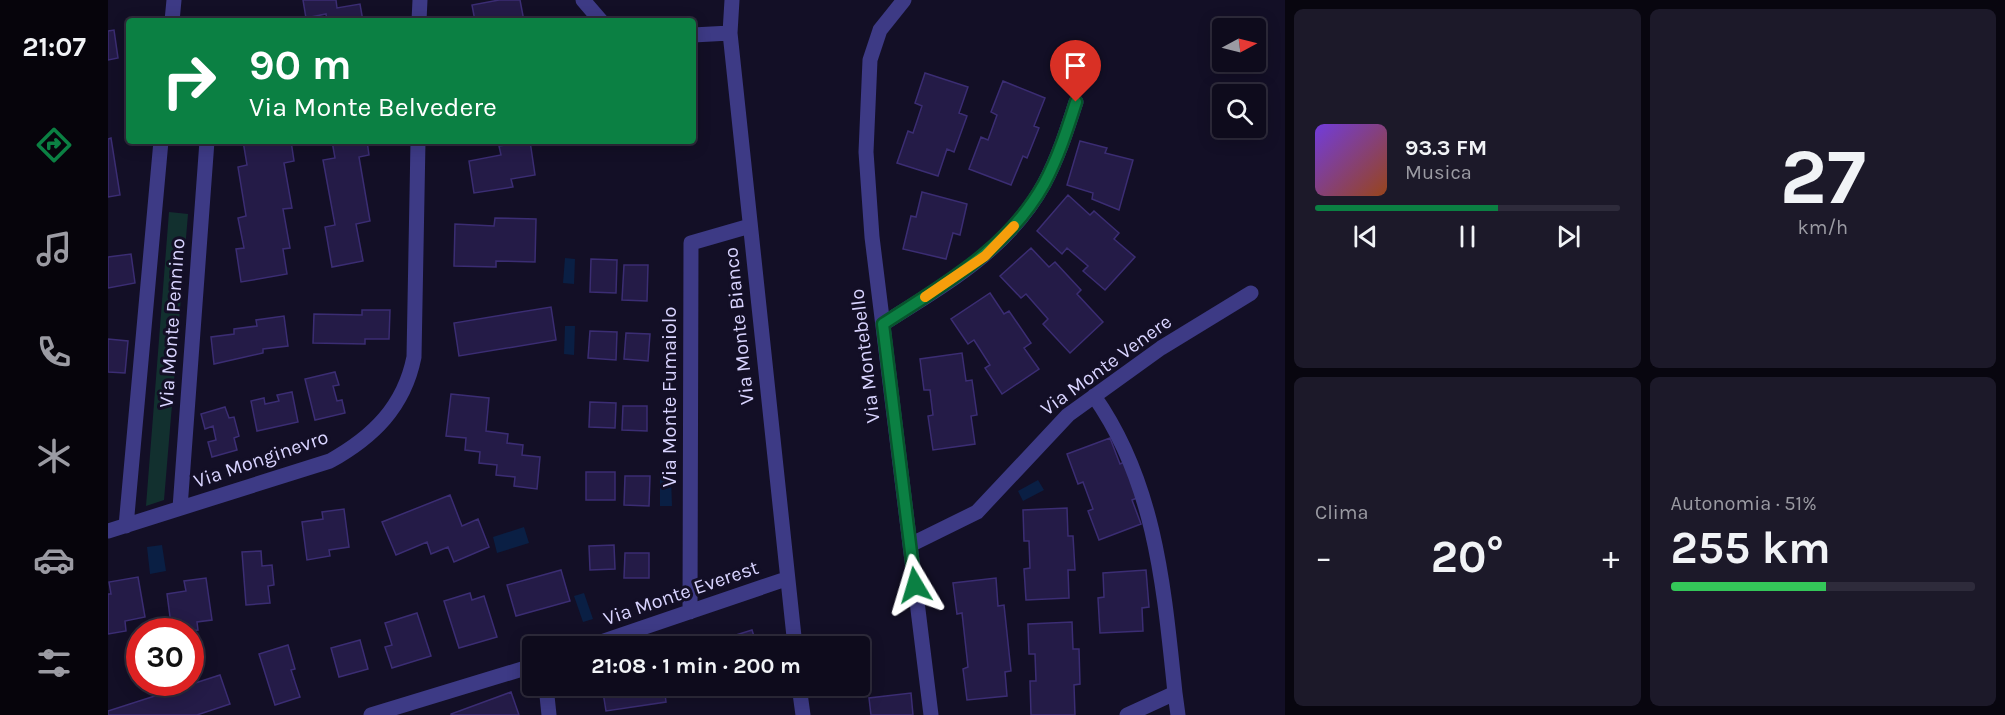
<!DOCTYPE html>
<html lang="it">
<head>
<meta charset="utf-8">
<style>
	:root { --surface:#0e0b1c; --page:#1c1929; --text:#f1f3f6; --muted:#9b9ba3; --line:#2e2b3b; --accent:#0b8043 }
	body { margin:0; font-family:Karla,sans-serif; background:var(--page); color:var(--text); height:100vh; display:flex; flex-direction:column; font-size:22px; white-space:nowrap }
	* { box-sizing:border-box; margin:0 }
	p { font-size:20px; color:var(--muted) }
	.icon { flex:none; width:33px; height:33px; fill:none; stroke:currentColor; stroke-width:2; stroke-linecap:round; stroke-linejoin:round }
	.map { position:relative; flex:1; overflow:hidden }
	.drawer { display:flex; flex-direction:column; gap:9px; padding:9px; background:#08060f; width:720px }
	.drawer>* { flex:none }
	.top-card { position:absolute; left:18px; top:18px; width:570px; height:126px; border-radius:6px; box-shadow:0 3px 15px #0003,0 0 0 2px var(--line); background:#0b8043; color:#fff; overflow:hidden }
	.needle { width:39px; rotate:83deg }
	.tools { position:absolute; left:1104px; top:18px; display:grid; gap:12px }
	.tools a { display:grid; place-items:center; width:54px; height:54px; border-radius:6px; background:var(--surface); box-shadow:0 3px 15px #0003,0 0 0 2px var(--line); font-size:30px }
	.speed { position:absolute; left:18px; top:618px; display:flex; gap:12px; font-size:30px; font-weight:700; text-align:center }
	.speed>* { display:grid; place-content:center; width:78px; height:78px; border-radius:50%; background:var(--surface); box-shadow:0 3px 15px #0003,0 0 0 2px var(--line); line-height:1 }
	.speed .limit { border:9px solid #d22; background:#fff; color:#111 }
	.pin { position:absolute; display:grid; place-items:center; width:51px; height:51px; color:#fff; margin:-62px -26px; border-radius:50% 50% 50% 0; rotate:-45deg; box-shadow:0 0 6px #0007 }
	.pin .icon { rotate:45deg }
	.me { position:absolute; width:66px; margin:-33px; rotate:353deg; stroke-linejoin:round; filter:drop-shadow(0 0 4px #0008) }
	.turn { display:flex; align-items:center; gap:21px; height:126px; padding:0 24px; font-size:27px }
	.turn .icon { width:78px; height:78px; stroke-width:2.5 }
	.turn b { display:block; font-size:42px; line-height:51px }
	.big { font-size:45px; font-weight:700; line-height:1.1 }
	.drawer .tile { flex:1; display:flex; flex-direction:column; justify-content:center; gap:9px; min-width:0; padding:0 21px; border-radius:9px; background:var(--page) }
	.drawer .dial { align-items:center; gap:0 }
	.dial b { font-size:78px; line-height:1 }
	.song { display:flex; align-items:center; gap:18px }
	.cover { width:72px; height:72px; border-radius:9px; background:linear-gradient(135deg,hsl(260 70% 55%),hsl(20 70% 35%)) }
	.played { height:6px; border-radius:3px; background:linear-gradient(90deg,var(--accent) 60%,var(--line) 60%) }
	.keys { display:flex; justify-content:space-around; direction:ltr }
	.heat { display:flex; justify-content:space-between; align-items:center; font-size:33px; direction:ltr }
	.charge { height:9px; border-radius:4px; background:linear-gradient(90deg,#34c759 51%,var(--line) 0) }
	.drawer .tiles { flex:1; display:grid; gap:9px; grid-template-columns:repeat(2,1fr) }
	.trip { position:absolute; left:414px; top:636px; width:348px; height:60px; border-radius:6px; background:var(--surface); box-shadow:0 3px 15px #0003,0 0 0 2px var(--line); font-weight:700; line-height:60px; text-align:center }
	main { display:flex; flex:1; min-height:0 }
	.menu { display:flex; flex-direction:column; width:108px; justify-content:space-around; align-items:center; background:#06040b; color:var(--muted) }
	.menu .icon { width:42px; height:42px }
	.menu .current { color:var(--accent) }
	.menu b { font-size:27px; color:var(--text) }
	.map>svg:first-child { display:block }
	.green { fill:#12302f }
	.water { fill:#0a1f44 }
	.building { fill:#241b47; stroke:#3b2d73; stroke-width:1.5 }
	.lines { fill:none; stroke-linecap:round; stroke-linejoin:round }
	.street { stroke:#3d3a85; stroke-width:15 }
	.route-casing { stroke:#07532c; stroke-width:15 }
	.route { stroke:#0b8043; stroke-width:10 }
	.slow { stroke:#f59e0b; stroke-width:10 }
	.labels { text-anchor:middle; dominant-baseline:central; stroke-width:6; stroke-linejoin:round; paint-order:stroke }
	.street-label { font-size:20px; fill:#d9d4ff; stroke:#130f26 }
</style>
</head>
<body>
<main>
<nav class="menu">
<b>21:07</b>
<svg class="icon current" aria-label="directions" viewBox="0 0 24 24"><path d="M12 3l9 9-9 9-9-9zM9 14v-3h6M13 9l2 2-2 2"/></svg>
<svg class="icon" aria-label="music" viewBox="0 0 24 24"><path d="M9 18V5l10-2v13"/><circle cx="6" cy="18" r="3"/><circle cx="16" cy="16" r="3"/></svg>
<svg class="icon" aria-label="phone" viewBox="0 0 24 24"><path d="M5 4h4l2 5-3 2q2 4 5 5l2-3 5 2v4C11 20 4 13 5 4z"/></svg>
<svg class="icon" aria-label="climate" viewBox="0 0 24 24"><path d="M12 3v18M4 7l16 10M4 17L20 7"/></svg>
<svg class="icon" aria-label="car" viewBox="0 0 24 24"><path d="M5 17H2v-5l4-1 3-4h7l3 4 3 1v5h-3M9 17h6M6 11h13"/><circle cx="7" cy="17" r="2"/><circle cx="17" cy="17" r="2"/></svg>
<svg class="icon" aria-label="filters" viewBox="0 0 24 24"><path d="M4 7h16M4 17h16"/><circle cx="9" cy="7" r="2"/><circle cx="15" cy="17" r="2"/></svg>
</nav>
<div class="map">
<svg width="1177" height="715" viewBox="0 0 1177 715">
	<rect width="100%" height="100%" fill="#130f26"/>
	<path class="green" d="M 61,212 L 80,214 L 56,500 L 38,506 Z"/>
	<path class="water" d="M 457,258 L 467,259 L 466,284 L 455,283 Z
		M 457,326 L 467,326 L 466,355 L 456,354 Z
		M 552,478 L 563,478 L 564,506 L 552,506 Z
		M 930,480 L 936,490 L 915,501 L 910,491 Z
		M 416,527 L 421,543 L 389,553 L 385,537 Z
		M 54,545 L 58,571 L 42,574 L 39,547 Z
		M 476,593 L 485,619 L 475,622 L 466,596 Z"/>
	<path class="building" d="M 195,0 L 228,0 L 229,8 L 252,4 L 255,21 L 219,21 L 218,14 L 198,18 Z
		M 391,0 L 412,0 L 416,21 L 367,21 L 364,5 Z
		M 6,30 L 10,58 L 0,60 L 0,31 Z
		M 817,73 L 860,87 L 851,113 L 859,116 L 846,152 L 839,149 L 830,176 L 789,163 L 800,131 L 805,133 L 814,106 L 807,103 Z
		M 895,81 L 937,98 L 926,126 L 931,128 L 919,158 L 915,156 L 903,185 L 861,169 L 873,137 L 880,140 L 889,115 L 883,112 Z
		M 3,138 L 12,195 L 0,197 L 0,139 Z
		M 135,141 L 183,141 L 186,161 L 176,163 L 184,208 L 175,209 L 182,248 L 175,249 L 179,274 L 133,282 L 128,249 L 136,248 L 130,218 L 138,216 L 130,167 L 139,165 Z
		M 224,141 L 259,141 L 261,155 L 251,157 L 262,221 L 248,224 L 255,261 L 224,267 L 217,227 L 227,225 L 215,160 L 227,158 Z
		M 422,141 L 427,175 L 403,179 L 405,187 L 366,193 L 361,161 L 393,155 L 391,146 Z
		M 972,141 L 999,148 L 997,153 L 1025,160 L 1011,210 L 984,199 L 985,193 L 959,185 Z
		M 814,192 L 859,204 L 852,235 L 845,233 L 838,259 L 795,249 L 803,216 L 808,217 Z
		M 960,195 L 982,215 L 986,211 L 1011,233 L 1006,239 L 1027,257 L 997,290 L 975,271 L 980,266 L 959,248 L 954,254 L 929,231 Z
		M 387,218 L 428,219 L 427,262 L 388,261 L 388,267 L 346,266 L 347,224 L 386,226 Z
		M 923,248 L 941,267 L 947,262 L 973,290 L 969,294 L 995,322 L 962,353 L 935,324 L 940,319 L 918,294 L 913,298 L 892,276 Z
		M 23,254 L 27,283 L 0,288 L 0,257 Z
		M 483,259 L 509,260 L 508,293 L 482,292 Z
		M 516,265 L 540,265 L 539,301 L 514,300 Z
		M 882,293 L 896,314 L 901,311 L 923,343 L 916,348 L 931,369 L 894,394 L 877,368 L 882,365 L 866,340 L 860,344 L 843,319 Z
		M 443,307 L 448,340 L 351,356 L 346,323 Z
		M 254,310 L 282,310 L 281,339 L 257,339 L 257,344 L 205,343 L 206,314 L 254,315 Z
		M 176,316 L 180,346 L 155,349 L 155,353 L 106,364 L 103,337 L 126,334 L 126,329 L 149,326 L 148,320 Z
		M 482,331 L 509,332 L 508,360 L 480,358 Z
		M 518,333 L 542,334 L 540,361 L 516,359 Z
		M 0,339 L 20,341 L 17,373 L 0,372 Z
		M 854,353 L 858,381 L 864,380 L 869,415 L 863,416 L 867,444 L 825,450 L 820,416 L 825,415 L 822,390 L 816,390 L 812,359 Z
		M 227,372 L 231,385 L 225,386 L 229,401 L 234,400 L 237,413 L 207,420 L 197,379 Z
		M 184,392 L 190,422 L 149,431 L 143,401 L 156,398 L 157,404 L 171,401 L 169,395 Z
		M 343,394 L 381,398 L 378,431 L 400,434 L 399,443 L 415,445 L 414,455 L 432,457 L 429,489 L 406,486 L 407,477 L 388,475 L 389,465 L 371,463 L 372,452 L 357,450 L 358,438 L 338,436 Z
		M 482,402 L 508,403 L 507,428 L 481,427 Z
		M 515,406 L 539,406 L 539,431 L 514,430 Z
		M 117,407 L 121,418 L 126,417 L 131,436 L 126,438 L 129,450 L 104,457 L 100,442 L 108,440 L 105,426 L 97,429 L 93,414 Z
		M 1002,438 L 1012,464 L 1016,462 L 1029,498 L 1024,500 L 1033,524 L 991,540 L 980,511 L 985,509 L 975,482 L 970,484 L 959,454 Z
		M 478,472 L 507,472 L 507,500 L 478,500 Z
		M 517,476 L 542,476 L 541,506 L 516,505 Z
		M 342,495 L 354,526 L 370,519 L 381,547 L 346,562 L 340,547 L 323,554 L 319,542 L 288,555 L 274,522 Z
		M 959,508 L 960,536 L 965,536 L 967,570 L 960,570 L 961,598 L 918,600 L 916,569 L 922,568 L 921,541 L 916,541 L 915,510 Z
		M 236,509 L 241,547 L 221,550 L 222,556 L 199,560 L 194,522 L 215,519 L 214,512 Z
		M 506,545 L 507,569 L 482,570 L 481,546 Z
		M 153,551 L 154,566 L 164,565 L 166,585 L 160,586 L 162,603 L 138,605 L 134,552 Z
		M 517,553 L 541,553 L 541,578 L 516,578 Z
		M 453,570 L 462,601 L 408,616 L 399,585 Z
		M 1038,570 L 1041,607 L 1034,608 L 1035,631 L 992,633 L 990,598 L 996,597 L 995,573 Z
		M 30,577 L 37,617 L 17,621 L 18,631 L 0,634 L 0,594 L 3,594 L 1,582 Z
		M 98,578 L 104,620 L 89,622 L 90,630 L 64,632 L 59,594 L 78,591 L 76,581 Z
		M 888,578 L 890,606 L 896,605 L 903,671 L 897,672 L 899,696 L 859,700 L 855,669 L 860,667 L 854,613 L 849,614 L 845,583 Z
		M 362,593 L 364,600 L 376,596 L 389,637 L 351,648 L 336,601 Z
		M 309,613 L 323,656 L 284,668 L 277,647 L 284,645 L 277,623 Z
		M 964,622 L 965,649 L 971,649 L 972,684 L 966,685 L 967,715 L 923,715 L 922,681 L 928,681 L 927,654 L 921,654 L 920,624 Z
		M 644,630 L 649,646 L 593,646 Z
		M 252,640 L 260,669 L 231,677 L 223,648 Z
		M 180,645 L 187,669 L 183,670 L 192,697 L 167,705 L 151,654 Z
		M 112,675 L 122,704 L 89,715 L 0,715 L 0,711 Z
		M 494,686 L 556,686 L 558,702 L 498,711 Z
		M 403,692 L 411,715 L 343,715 L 343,714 Z
		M 803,693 L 805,715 L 763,715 L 761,698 Z"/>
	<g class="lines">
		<path class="street" d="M 475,0 L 493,21
			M 624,0 L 622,33 L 687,646
			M 796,0 L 772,30 L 762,60 L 758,152 L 764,237 L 823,715
			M 64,21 L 66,0
			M 311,21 L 312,0
			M 585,35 L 622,33
			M 775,324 C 836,285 900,250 936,184 C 950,158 959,130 968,102
			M 986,396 C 1048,484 1056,589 1067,693 L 1019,715
			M 72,508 L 99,141
			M 18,526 L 53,141
			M 0,531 L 222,461 C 265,437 296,407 306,357 L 310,141
			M 802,545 L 869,512 L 960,415 L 1053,348 L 1143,293
			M 582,612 L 583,243 L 642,226
			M 481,646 L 678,579
			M 438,686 L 441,715
			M 691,686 L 695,715
			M 1067,693 L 1070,715
			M 263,715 L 424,666"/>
	</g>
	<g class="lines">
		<defs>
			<path id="route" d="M 807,585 L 775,324 C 836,284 899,250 936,184 C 950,158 959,130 968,102"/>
		</defs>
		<use href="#route" class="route-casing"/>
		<use href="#route" class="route"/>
		<path class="slow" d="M 817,297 L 877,256 L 906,226"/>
	</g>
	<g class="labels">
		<g class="street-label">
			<text transform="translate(64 323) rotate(-86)">Via Monte Pennino</text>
			<text transform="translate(631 326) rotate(-96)">Via Monte Bianco</text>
			<text transform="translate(757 356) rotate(-97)">Via Montebello</text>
			<text transform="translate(998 365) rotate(-36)">Via Monte Venere</text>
			<text transform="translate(561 397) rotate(-90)">Via Monte Fumaiolo</text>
			<text transform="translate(153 459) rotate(-19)">Via Monginevro</text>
			<text transform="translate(573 593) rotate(-19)">Via Monte Everest</text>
		</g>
	</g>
</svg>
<div class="tools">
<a><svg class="needle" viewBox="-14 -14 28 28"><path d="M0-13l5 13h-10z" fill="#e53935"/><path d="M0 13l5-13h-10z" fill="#9b9ba3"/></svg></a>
<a><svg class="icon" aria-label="search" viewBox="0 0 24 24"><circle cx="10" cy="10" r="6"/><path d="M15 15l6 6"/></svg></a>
</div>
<div class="speed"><div class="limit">30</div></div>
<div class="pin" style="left:968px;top:102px;background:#d93025"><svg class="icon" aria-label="arrive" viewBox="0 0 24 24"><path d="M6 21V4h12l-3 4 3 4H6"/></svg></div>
<svg class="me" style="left:807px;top:585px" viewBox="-20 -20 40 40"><path d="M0-17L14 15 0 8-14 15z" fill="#0b8043" stroke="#fff" stroke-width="4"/></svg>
<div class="trip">21:08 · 1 min · 200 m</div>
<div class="top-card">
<div class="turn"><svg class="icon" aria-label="right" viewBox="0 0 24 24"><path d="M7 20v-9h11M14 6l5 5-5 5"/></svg><div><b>90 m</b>Via Monte Belvedere</div></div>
</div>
</div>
<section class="drawer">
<div class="tiles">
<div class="tile">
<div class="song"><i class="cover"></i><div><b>93.3 FM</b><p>Musica</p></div></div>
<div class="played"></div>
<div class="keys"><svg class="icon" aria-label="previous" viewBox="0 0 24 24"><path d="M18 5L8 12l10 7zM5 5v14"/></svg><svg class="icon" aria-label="pause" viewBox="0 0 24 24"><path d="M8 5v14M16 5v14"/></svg><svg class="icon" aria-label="next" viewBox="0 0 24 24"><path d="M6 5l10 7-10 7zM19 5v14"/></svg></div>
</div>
<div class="tile dial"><b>27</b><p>km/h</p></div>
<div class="tile"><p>Clima</p>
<div class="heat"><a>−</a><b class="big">20°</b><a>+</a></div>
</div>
<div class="tile"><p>Autonomia · 51%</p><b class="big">255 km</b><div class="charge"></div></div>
</div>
</section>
</main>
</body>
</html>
